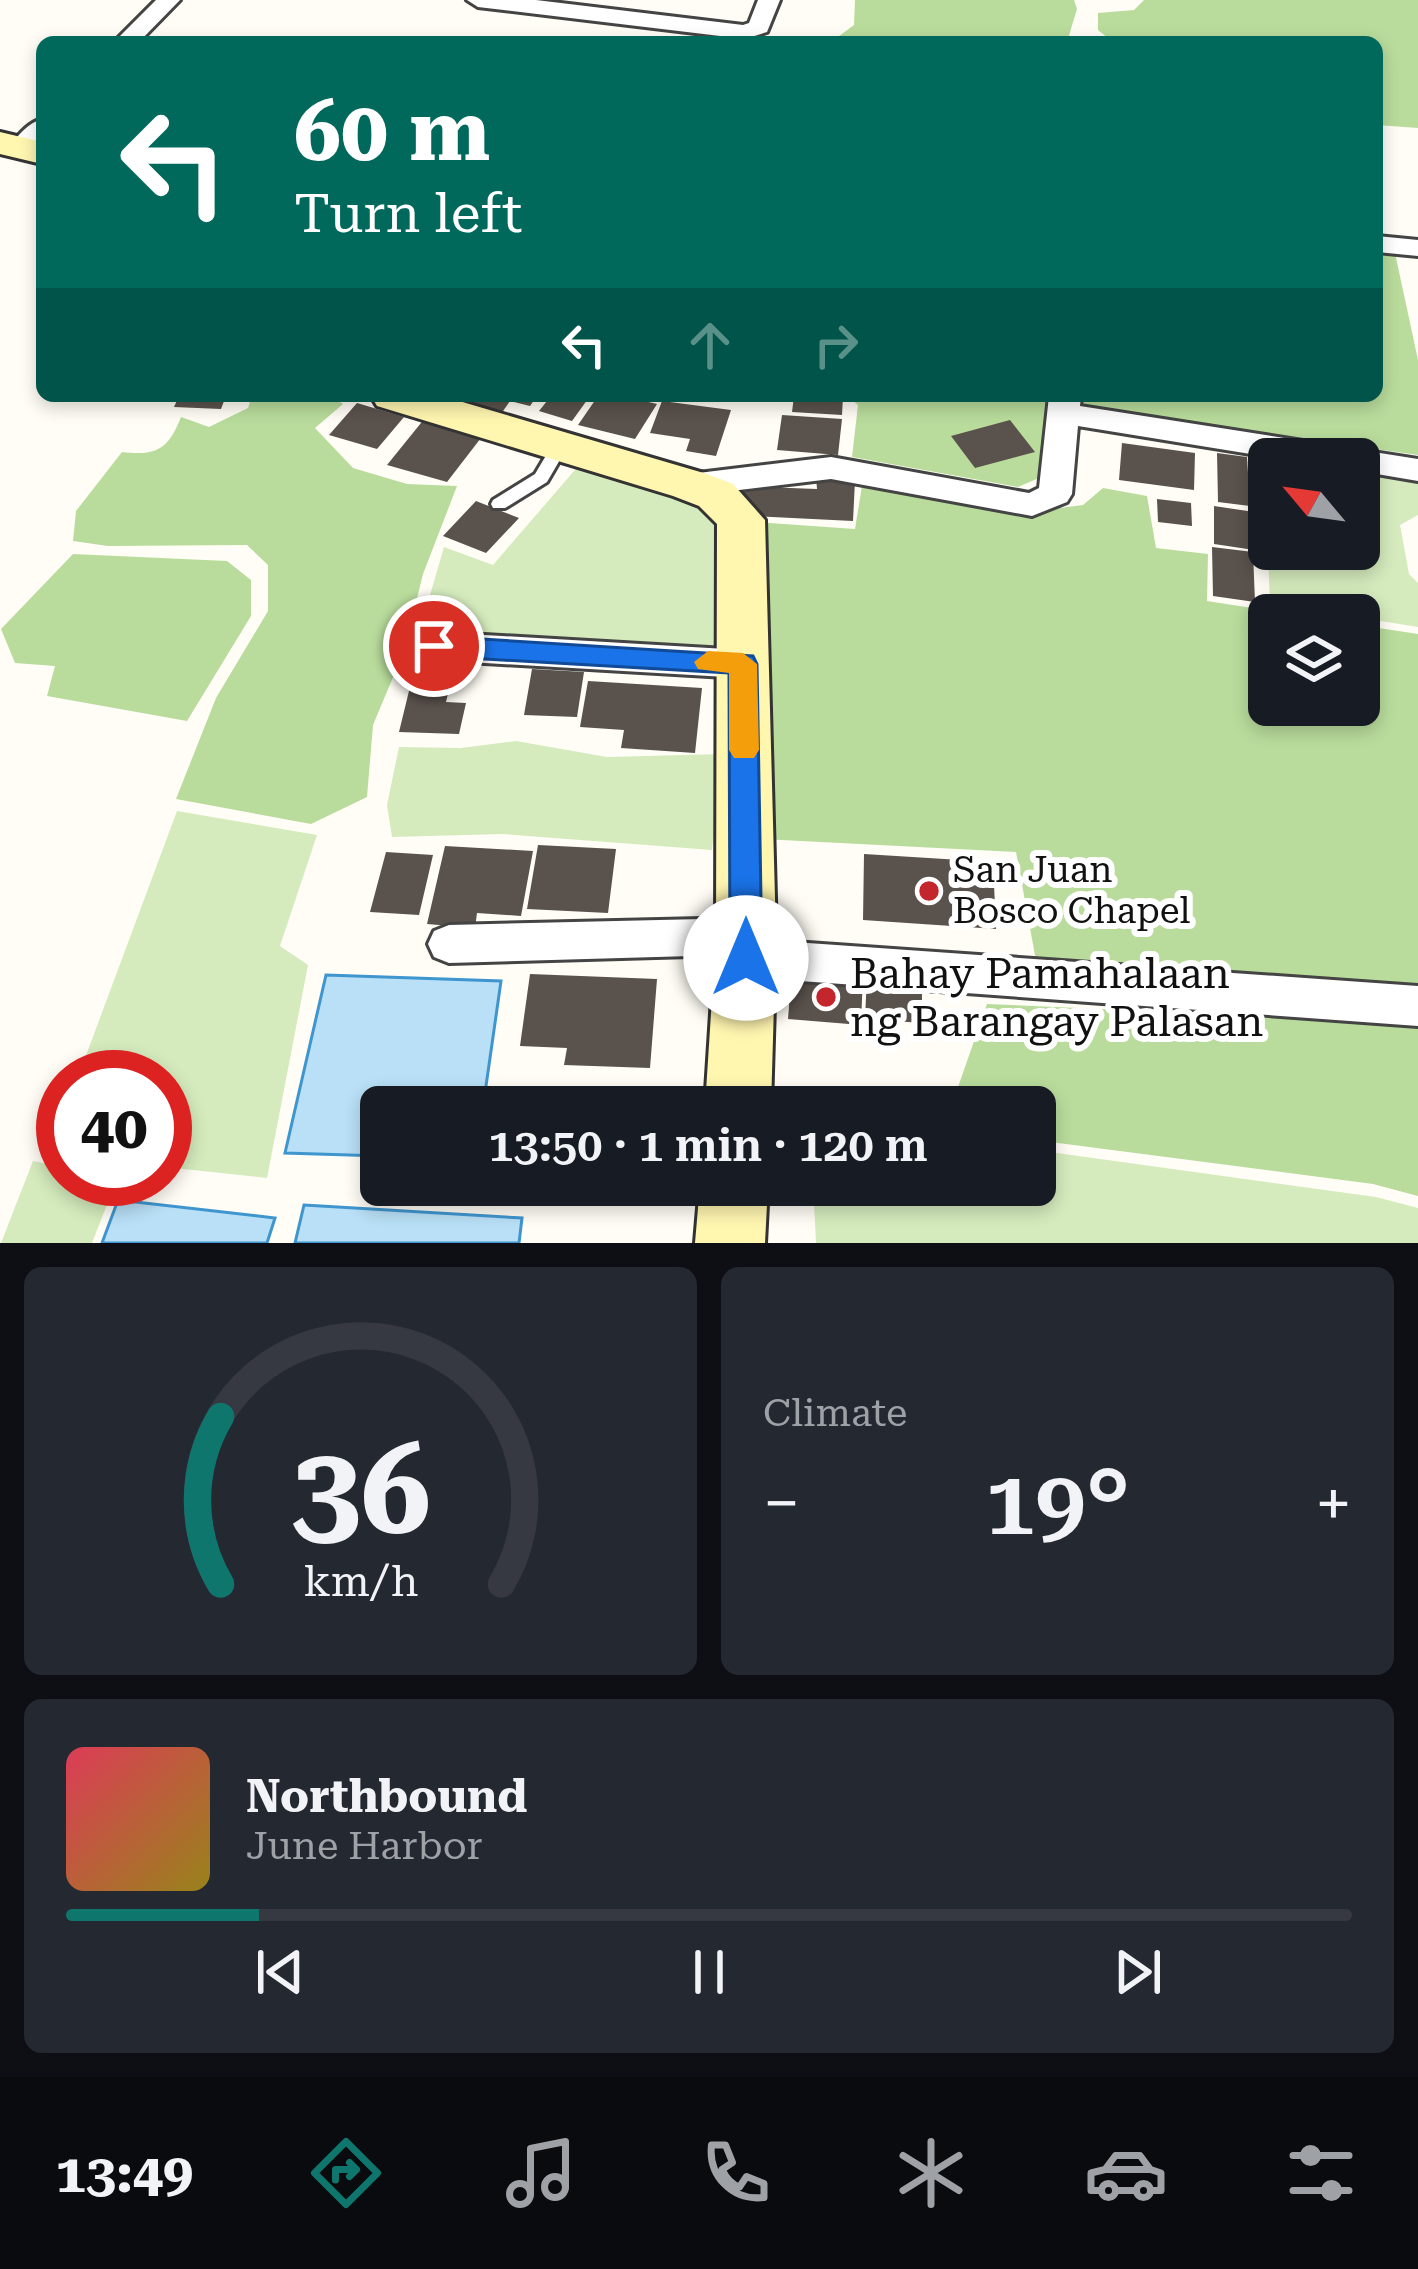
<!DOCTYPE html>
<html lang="en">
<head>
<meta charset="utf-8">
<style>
	:root { --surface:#171b24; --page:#242831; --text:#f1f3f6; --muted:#9ea1a6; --line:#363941; --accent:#0f766e }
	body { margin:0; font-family:"Roboto Serif",serif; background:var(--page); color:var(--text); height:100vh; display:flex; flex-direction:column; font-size:45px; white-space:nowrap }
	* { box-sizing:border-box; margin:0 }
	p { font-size:39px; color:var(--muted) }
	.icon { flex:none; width:66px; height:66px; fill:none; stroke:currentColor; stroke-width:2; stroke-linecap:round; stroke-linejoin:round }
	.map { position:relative; height:1243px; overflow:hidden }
	.drawer { display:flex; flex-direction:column; gap:24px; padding:24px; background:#0d0f14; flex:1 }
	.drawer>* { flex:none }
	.hud { position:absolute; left:36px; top:36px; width:1347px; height:366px; border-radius:18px; box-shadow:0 6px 18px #0003; background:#00695c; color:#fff; overflow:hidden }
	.needle { width:78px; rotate:299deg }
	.tools { position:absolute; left:1248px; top:438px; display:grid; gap:24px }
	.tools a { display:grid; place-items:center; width:132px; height:132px; border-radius:18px; background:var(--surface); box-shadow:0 6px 18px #0003; font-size:60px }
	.speed { position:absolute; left:36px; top:1050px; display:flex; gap:24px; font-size:60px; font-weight:700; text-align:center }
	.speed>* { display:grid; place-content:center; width:156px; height:156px; border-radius:50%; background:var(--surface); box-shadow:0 6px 18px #0003; line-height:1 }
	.speed .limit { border:18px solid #d22; background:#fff; color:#111 }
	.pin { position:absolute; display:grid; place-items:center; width:102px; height:102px; color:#fff; margin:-51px; border:6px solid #fff; border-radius:50%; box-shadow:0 3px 12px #0007 }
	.me { position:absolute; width:132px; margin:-66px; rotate:0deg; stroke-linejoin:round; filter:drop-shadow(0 0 9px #0008) }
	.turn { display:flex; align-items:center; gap:42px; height:252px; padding:0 60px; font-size:54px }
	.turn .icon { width:156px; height:156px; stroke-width:2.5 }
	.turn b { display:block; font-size:84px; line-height:102px }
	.lanes { display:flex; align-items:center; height:114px; padding:0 60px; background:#0003; justify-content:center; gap:60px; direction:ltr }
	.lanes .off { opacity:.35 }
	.big { font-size:90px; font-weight:600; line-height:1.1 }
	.drawer .card { flex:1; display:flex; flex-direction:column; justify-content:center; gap:18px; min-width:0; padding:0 42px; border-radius:18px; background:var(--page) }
	.drawer .dial { align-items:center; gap:0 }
	.dial svg { height:312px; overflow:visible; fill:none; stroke:var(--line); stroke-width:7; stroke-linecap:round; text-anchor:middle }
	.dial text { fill:var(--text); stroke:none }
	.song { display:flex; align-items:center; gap:36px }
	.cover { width:144px; height:144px; border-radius:18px; background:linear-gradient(135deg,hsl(350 70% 55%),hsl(50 70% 35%)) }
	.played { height:12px; border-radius:6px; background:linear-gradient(90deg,var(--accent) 15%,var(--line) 15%) }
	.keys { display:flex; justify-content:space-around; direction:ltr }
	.heat { display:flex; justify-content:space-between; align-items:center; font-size:66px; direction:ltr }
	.drawer .tiles { flex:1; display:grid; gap:24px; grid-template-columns:1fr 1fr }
	.card:last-child { grid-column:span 2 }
	.trip { position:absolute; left:360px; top:1086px; width:696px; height:120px; border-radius:18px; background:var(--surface); box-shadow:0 6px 18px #0003; font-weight:600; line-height:120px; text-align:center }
	.dock { display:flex; height:192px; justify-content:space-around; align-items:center; background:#090b0e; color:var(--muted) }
	.dock .icon { width:84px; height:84px }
	.dock .selected { color:var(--accent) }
	.dock b { font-size:54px; color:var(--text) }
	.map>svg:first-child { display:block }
	.green { fill:#d5ebbd }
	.forest { fill:#b9dc9c }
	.water { fill:#b9e0f7; stroke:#3f96cf; stroke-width:3 }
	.building { fill:#5a524d }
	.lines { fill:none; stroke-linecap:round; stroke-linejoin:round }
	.lane-casing { stroke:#444; stroke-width:6 }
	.street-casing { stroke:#444; stroke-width:6 }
	.secondary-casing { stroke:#333; stroke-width:6 }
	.lane { fill:#fff; fill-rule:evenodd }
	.street { fill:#fff; fill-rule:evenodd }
	.secondary { fill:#fff6b0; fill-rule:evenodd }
	.route { fill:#1a73e8; stroke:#114b97; stroke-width:3 }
	.slow { fill:#f59e0b }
	.poi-dot { fill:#c4262e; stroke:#fff; stroke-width:4.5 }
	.labels { text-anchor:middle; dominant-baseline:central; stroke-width:12; stroke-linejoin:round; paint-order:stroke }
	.poi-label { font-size:36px; fill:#111; stroke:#fff; text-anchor:start }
	.near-poi-label { font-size:42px; fill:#111; stroke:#fff; text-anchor:start }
</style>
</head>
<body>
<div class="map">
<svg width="1418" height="1243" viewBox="0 0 1418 1243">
	<rect width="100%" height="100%" fill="#fffdf5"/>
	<path class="green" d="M 1264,460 L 1269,460 L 1269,549 L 1359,549 L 1359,470 L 1418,479 L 1418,515 L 1400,525 L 1409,574 L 1418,583 L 1418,627 L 1270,603 Z
		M 580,464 L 682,495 L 717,512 L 721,648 L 419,633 L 444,547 L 493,565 Z
		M 516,741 L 607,757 L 722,754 L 712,850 L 502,834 L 392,837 L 387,805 L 399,747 L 461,748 Z
		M 177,811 L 317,835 L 280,946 L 308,965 L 267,1178 L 165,1167 L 165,1077 L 78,1077 Z
		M 1035,1150 L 1376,1197 L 1418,1208 L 1418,1243 L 816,1243 L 814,1203 L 944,1185 L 1035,1185 Z
		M 33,1161 L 63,1167 L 63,1179 L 117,1179 L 92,1243 L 1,1243 Z"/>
	<path class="forest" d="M 855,0 L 1074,0 L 1077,9 L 1067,42 L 831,42 L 854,25 Z
		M 1144,0 L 1418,0 L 1418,128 L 1377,125 L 1377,42 L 1113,42 L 1098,30 L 1098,13 L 1134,10 Z
		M 1377,251 L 1395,253 L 1418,360 L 1418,455 L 1081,407 L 1081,396 L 1377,396 Z
		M 252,396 L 331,396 L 343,404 L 315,428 L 353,468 L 407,484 L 457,486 L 423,574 L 404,651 L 373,725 L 367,797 L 311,824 L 176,799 L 216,698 L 268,611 L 268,565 L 247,545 L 108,546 L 73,541 L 76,511 L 122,452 C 156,456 168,450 181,417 L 209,427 L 248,408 Z
		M 847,396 L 1051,396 L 1056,409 L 1039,478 L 1018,487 L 852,457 L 858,405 Z
		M 863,480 L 1028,512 L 1083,505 L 1103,488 L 1147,496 L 1156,548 L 1208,554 L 1207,601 L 1297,615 L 1269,615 L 1269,705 L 1359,705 L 1359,625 L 1418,634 L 1418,990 L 1037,966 L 1016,852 L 761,839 L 755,522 L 855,529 Z
		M 73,554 L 227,561 L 251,580 L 251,616 L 187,721 L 47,696 L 55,666 L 15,663 L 1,629 Z
		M 987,1004 L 1418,1023 L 1418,1196 L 1373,1184 L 1035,1140 L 1035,1107 L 951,1107 Z"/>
	<path class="water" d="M 326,975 L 501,981 L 483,1107 L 381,1107 L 381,1156 L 285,1153 Z
		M 118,1200 L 275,1218 L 267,1243 L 102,1243 Z
		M 304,1205 L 522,1218 L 519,1243 L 295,1243 Z"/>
	<path class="building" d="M 179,396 L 226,396 L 221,409 L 174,407 Z
		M 475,396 L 537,396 L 530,406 L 510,401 L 501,414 L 467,406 Z
		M 551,396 L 590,396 L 572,421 L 539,411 Z
		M 598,396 L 623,396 L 657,404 L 635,439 L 578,425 Z
		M 794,396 L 843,396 L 842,415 L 792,412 Z
		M 662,401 L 731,410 L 716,456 L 686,451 L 690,439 L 650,433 Z
		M 357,403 L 404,417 L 377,449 L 329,435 Z
		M 782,415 L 842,419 L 838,455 L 777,450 Z
		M 425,418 L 484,434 L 447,482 L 387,465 Z
		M 1010,420 L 1035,452 L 975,468 L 951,436 Z
		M 1122,443 L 1195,453 L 1194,490 L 1119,480 Z
		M 1217,453 L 1247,457 L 1250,506 L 1218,502 Z
		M 816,477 L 855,481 L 853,521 L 752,516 L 734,486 L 817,489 Z
		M 1157,499 L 1191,503 L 1192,526 L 1158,522 Z
		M 476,501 L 519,518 L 486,553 L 443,536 Z
		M 1214,506 L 1261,513 L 1261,551 L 1214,544 Z
		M 1212,547 L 1253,552 L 1255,602 L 1213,596 Z
		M 418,654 L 457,655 L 446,702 L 466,703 L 459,734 L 399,732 Z
		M 532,669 L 584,672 L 577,717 L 524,715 Z
		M 588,681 L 702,688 L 695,753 L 621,748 L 624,730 L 580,727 Z
		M 538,845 L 616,849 L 608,913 L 527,909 Z
		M 445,846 L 533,851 L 521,916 L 477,913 L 475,928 L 427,924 Z
		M 386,852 L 433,855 L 419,915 L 370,912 Z
		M 864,854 L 993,862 L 996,929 L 863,920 Z
		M 792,968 L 863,974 L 861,1025 L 788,1019 Z
		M 530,974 L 657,979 L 650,1068 L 564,1065 L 567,1048 L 520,1046 Z
		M 867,976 L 922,981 L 922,1023 L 865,1019 Z"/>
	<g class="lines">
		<defs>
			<path id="lane" d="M 560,441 L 568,446 L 547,482 L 505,508 L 493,508 L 491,504 L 493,500 L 535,474 L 554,442 Z"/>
			<path id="street" d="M 156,0 L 180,0 L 139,42 L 114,42 Z
				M 467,0 L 536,0 L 743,25 L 749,23 L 758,0 L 780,0 L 767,32 L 745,39 L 478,7 Z
				M 42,119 L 42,142 L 31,154 L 13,154 L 9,148 C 17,136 28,123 42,119 Z
				M 1377,236 L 1418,240 L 1418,256 L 1377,252 Z
				M 1049,396 L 1081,396 L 1080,406 L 1418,459 L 1418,481 L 1359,471 L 1359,459 L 1282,459 L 1078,426 L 1072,494 L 1067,502 L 1032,516 L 831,479 L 690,496 L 678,493 L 673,485 L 678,477 L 690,474 L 831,457 L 1029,493 L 1039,488 Z
				M 434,632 L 743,650 L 756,654 L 761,664 L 756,674 L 743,678 L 434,660 L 421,656 L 416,646 L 421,636 Z
				M 746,918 L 761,923 L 765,940 L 1418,986 L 1418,1026 L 746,977 L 731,971 L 726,955 L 449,963 L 434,957 L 428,944 L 434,931 L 449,925 Z"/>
			<path id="secondary" d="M 0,132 L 42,142 L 42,164 L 0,154 Z
				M 371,396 L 442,396 L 707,474 L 733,484 L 765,520 L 776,936 L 771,1107 L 705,1107 L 716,936 L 717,524 L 699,506 L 673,496 L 377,406 Z
				M 700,1185 L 768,1185 L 765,1243 L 695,1243 Z"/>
		</defs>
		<use href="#lane" class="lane-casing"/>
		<use href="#street" class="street-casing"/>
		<use href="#secondary" class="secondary-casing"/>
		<use href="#lane" class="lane"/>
		<use href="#street" class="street"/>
		<use href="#secondary" class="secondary"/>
	</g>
	<path class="route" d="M 434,636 L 753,656 L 757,664 L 762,958 L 758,969 L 746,973 L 735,969 L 730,958 L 729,673 L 434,656 L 420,646 Z"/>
	<path class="slow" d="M 708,651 L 743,653 L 757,664 L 759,750 L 754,758 L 734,758 L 729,750 L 729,673 L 698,669 L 694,662 Z"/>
	<g class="poi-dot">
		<circle cx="929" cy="891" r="12"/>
		<circle cx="826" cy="997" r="12"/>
	</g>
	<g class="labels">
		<g class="poi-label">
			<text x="953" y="870">San Juan<tspan x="953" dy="41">Bosco Chapel</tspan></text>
		</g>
		<g class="near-poi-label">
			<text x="850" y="973">Bahay Pamahalaan<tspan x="850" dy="48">ng Barangay Palasan</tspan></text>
		</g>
	</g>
</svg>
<div class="tools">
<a><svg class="needle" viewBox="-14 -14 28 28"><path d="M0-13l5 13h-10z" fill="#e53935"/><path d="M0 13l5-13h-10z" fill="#9ea1a6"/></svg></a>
<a><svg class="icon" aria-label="layers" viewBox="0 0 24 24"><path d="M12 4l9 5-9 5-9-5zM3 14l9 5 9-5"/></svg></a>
</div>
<div class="speed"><div class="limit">40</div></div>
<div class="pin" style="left:434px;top:646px;background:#d93025"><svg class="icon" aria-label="arrive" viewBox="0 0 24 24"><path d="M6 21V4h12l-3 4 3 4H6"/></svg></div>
<svg class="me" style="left:746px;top:958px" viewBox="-20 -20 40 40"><circle r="19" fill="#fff"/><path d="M0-13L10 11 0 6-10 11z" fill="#1a73e8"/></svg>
<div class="trip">13:50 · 1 min · 120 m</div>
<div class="hud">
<div class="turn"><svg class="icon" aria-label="left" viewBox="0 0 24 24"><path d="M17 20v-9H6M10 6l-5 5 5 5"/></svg><div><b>60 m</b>Turn left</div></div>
<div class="lanes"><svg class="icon" aria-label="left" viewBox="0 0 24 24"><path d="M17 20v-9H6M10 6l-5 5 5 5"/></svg><svg class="icon off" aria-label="ahead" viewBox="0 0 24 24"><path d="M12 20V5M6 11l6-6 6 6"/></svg><svg class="icon off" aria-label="right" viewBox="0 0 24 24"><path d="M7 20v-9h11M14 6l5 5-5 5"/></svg></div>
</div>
</div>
<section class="drawer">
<div class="tiles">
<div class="card dial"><svg viewBox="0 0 100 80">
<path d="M14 69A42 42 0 1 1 86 69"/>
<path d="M14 69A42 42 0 0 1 14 26" stroke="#0f766e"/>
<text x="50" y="56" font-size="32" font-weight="700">36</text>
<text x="50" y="72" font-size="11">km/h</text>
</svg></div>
<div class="card"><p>Climate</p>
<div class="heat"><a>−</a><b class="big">19°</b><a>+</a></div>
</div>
<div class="card">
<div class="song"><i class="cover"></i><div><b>Northbound</b><p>June Harbor</p></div></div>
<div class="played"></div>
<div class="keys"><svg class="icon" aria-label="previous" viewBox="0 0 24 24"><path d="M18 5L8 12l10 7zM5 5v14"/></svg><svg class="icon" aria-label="pause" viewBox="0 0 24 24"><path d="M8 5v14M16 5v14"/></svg><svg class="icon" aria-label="next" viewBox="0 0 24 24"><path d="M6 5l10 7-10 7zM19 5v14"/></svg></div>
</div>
</div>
</section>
<nav class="dock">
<b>13:49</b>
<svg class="icon selected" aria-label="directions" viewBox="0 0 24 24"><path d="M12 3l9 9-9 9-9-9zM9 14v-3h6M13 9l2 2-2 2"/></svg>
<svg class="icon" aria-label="music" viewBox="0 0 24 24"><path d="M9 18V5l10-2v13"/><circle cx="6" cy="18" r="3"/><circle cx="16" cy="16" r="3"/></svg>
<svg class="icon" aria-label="phone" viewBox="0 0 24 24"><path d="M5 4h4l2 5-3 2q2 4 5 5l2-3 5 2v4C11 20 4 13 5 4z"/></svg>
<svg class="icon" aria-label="climate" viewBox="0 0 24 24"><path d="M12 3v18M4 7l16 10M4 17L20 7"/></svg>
<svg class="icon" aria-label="car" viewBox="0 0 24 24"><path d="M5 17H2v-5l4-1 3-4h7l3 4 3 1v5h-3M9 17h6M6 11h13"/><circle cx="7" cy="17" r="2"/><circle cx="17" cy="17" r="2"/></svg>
<svg class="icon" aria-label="filters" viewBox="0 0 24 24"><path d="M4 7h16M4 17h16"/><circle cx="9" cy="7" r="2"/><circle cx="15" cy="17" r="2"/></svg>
</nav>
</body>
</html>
